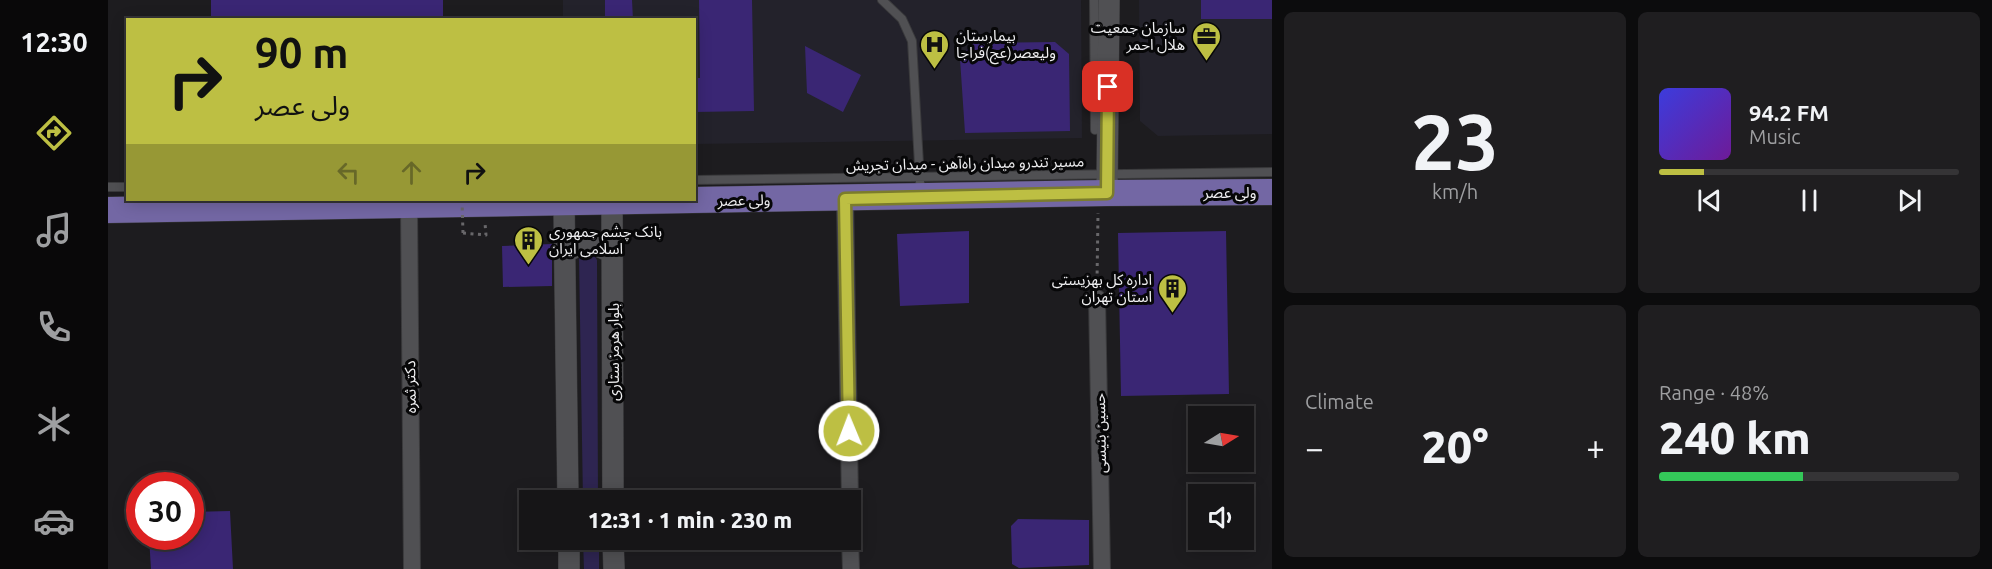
<!DOCTYPE html>
<html lang="en">
<head>
<meta charset="utf-8">
<style>
	:root { --surface:#161517; --page:#1f1e20; --text:#f1f3f6; --muted:#9e9fa1; --line:#353436; --accent:#bdbf43 }
	body { margin:0; font-family:Ubuntu,"Noto Sans Arabic",sans-serif; background:var(--page); color:var(--text); height:100vh; display:flex; flex-direction:column; font-size:22px; white-space:nowrap }
	* { box-sizing:border-box; margin:0 }
	p { font-size:20px; color:var(--muted) }
	.icon { flex:none; width:33px; height:33px; fill:none; stroke:currentColor; stroke-width:2; stroke-linecap:round; stroke-linejoin:round }
	.map { position:relative; flex:1; overflow:hidden }
	.side { display:flex; flex-direction:column; gap:12px; padding:12px; background:#0c0c0d; width:720px }
	.side>* { flex:none }
	.banner { position:absolute; left:18px; top:18px; width:570px; height:183px; border-radius:0px; box-shadow:0 3px 15px #0003,0 0 0 2px var(--line); background:#bdbf43; color:#111; overflow:hidden }
	.needle { width:39px; rotate:79deg }
	.fabs { position:absolute; left:1080px; top:406px; display:grid; gap:12px }
	.fabs a { display:grid; place-items:center; width:66px; height:66px; border-radius:0px; background:var(--surface); box-shadow:0 3px 15px #0003,0 0 0 2px var(--line); font-size:30px }
	.speed { position:absolute; left:18px; top:472px; display:flex; gap:12px; font-size:30px; font-weight:700; text-align:center }
	.speed>* { display:grid; place-content:center; width:78px; height:78px; border-radius:50%; background:var(--surface); box-shadow:0 3px 15px #0003,0 0 0 2px var(--line); line-height:1 }
	.speed .limit { border:9px solid #d22; background:#fff; color:#111 }
	.pin { position:absolute; display:grid; place-items:center; width:51px; height:51px; color:#fff; margin:-26px; border-radius:12px; box-shadow:0 3px 9px #0006 }
	.me { position:absolute; width:66px; margin:-33px; rotate:359deg; stroke-linejoin:round; filter:drop-shadow(0 0 4px #0008) }
	.turn { display:flex; align-items:center; gap:21px; height:126px; padding:0 30px; font-size:27px }
	.turn .icon { width:78px; height:78px; stroke-width:2.5 }
	.turn b { display:block; font-size:42px; line-height:51px }
	.lanes { display:flex; align-items:center; height:57px; padding:0 30px; background:#0003; justify-content:center; gap:30px; direction:ltr }
	.lanes .off { opacity:.35 }
	.big { font-size:45px; font-weight:800; line-height:1.1 }
	.side .widget { flex:1; display:flex; flex-direction:column; justify-content:center; gap:9px; min-width:0; padding:0 21px; border-radius:9px; background:var(--page) }
	.side .dial { align-items:center; gap:0 }
	.dial b { font-size:78px; line-height:1 }
	.song { display:flex; align-items:center; gap:18px }
	.cover { width:72px; height:72px; border-radius:9px; background:linear-gradient(135deg,hsl(240 70% 55%),hsl(280 70% 35%)) }
	.played { height:6px; border-radius:3px; background:linear-gradient(90deg,var(--accent) 15%,var(--line) 15%) }
	.keys { display:flex; justify-content:space-around; direction:ltr }
	.heat { display:flex; justify-content:space-between; align-items:center; font-size:33px; direction:ltr }
	.charge { height:9px; border-radius:4px; background:linear-gradient(90deg,#34c759 48%,var(--line) 0) }
	.side .tiles { flex:1; display:grid; gap:12px; grid-template-columns:repeat(2,1fr) }
	.trip { position:absolute; left:411px; top:490px; width:342px; height:60px; border-radius:0px; background:var(--surface); box-shadow:0 3px 15px #0003,0 0 0 2px var(--line); font-weight:800; line-height:60px; text-align:center }
	main { display:flex; flex:1; min-height:0 }
	.tabs { display:flex; flex-direction:column; width:108px; justify-content:space-around; align-items:center; background:#090809; color:var(--muted) }
	.tabs .icon { width:42px; height:42px }
	.tabs .current { color:var(--accent) }
	.tabs b { font-size:27px; color:var(--text) }
	.map>svg:first-child { display:block }
	.built { fill:#23222b }
	.green { fill:#2e2551 }
	.building { fill:#3a2674 }
	.lines { fill:none; stroke-linecap:round; stroke-linejoin:round }
	.service-casing { stroke:#3a3a3c; stroke-width:10 }
	.minor-casing { stroke:#3a3a3c; stroke-width:18 }
	.tertiary-casing { stroke:#3a3a3c; stroke-width:22 }
	.primary-casing { stroke:#3a3a3c; stroke-width:27 }
	.path { stroke:#68676a; stroke-width:3; stroke-dasharray:3 4.5; stroke-linecap:butt }
	.service { stroke:#505053; stroke-width:8 }
	.minor { stroke:#505053; stroke-width:16 }
	.tertiary { stroke:#505053; stroke-width:21 }
	.primary { stroke:#7367a4; stroke-width:26 }
	.path-bridge { stroke:#68676a; stroke-width:3; stroke-dasharray:3 4.5; stroke-linecap:butt }
	.route-casing { stroke:#7b7c2c; stroke-width:15 }
	.route { stroke:#bdbf43; stroke-width:10 }
	.labels { text-anchor:middle; dominant-baseline:central; stroke-width:6; stroke-linejoin:round; paint-order:stroke }
	.poi-label { font-size:15px; fill:#efeff1; stroke:#070708; text-anchor:end }
	.street-label { font-size:15px; fill:#efeff1; stroke:#070708 }
</style>
</head>
<body>
<main>
<nav class="tabs">
<b>12:30</b>
<svg class="icon current" aria-label="directions" viewBox="0 0 24 24"><path d="M12 3l9 9-9 9-9-9zM9 14v-3h6M13 9l2 2-2 2"/></svg>
<svg class="icon" aria-label="music" viewBox="0 0 24 24"><path d="M9 18V5l10-2v13"/><circle cx="6" cy="18" r="3"/><circle cx="16" cy="16" r="3"/></svg>
<svg class="icon" aria-label="phone" viewBox="0 0 24 24"><path d="M5 4h4l2 5-3 2q2 4 5 5l2-3 5 2v4C11 20 4 13 5 4z"/></svg>
<svg class="icon" aria-label="climate" viewBox="0 0 24 24"><path d="M12 3v18M4 7l16 10M4 17L20 7"/></svg>
<svg class="icon" aria-label="car" viewBox="0 0 24 24"><path d="M5 17H2v-5l4-1 3-4h7l3 4 3 1v5h-3M9 17h6M6 11h13"/><circle cx="7" cy="17" r="2"/><circle cx="17" cy="17" r="2"/></svg>
</nav>
<div class="map">
<svg width="1164" height="569" viewBox="0 0 1164 569">
	<rect width="100%" height="100%" fill="#1d1c1f"/>
	<path class="built" d="M 455,0 L 973,0 L 974,138 L 587,144 L 586,20 L 455,19 Z
		M 1031,0 L 1164,0 L 1164,134 L 1050,136 L 1032,121 Z"/>
	<path class="green" d="M 483,251 L 489,260 L 490,501 L 475,501 L 471,258 Z
		M 475,540 L 491,540 L 491,569 L 476,569 Z"/>
	<path class="building" d="M 103,0 L 335,0 L 335,20 L 103,20 Z
		M 497,0 L 524,0 L 525,20 L 497,20 Z
		M 591,0 L 644,0 L 646,111 L 586,112 L 586,78 L 592,78 Z
		M 1093,0 L 1164,0 L 1164,19 L 1093,19 Z
		M 947,42 L 961,54 L 962,131 L 857,133 L 852,59 L 864,43 Z
		M 697,46 L 753,75 L 735,112 L 699,93 Z
		M 861,231 L 861,303 L 792,306 L 789,234 Z
		M 1118,231 L 1121,394 L 1013,396 L 1010,233 Z
		M 444,244 L 444,286 L 395,287 L 394,246 Z
		M 122,511 L 125,569 L 43,569 L 41,537 L 82,537 L 82,512 Z
		M 910,519 L 981,520 L 981,565 L 911,568 L 904,564 L 903,526 Z"/>
	<g class="lines">
		<defs>
			<path id="service" d="M 774,0 L 794,19 L 804,41 L 812,182
				M 986,0 L 987,130
				M 586,180 L 1164,172
				M 0,187 L 20,187"/>
			<path id="minor" d="M 737,199 L 742,501
				M 301,206 L 304,569
				M 989,298 L 994,569
				M 742,539 L 743,569"/>
			<path id="tertiary" d="M 999,193 L 1001,0
				M 504,202 L 505,501
				M 456,203 L 460,501
				M 457,253 C 476,241 484,242 504,253
				M 461,540 L 461,569
				M 505,540 L 506,569"/>
			<path id="primary" d="M 0,210 L 999,193 L 1164,192"/>
		</defs>
		<use href="#service" class="service-casing"/>
		<use href="#minor" class="minor-casing"/>
		<use href="#tertiary" class="tertiary-casing"/>
		<use href="#primary" class="primary-casing"/>
		<path class="path" d="M 355,233 L 378,235 L 377,223
			M 989,281 L 990,213"/>
		<use href="#service" class="service"/>
		<use href="#minor" class="minor"/>
		<use href="#tertiary" class="tertiary"/>
		<use href="#primary" class="primary"/>
		<path class="path-bridge" d="M 354,200 L 355,233"/>
	</g>
	<g class="lines">
		<defs>
			<path id="route" d="M 741,431 L 737,199 L 999,193 L 1000,87"/>
		</defs>
		<use href="#route" class="route-casing"/>
		<use href="#route" class="route"/>
	</g>
	<defs>
		<symbol id="office-pin" viewBox="-11 -11 22 30"><path d="M0 17L-7.5 6A9.5 9.5 0 1 1 7.5 6Z" fill="#bdbf43" stroke="#070708"/><path d="M-6-3h4V-5.5h4V-3h4V5H-6ZM-1-4.5V-3h2v-1.5ZM-6 0V1H6V0Z" fill="#111"/></symbol>
		<symbol id="hospital-pin" viewBox="-11 -11 22 30"><path d="M0 17L-7.5 6A9.5 9.5 0 1 1 7.5 6Z" fill="#bdbf43" stroke="#070708"/><path d="M-5-5h3v3.5h4V-5h3V5h-3V1.5h-4V5h-3Z" fill="#111"/></symbol>
		<symbol id="building-pin" viewBox="-11 -11 22 30"><path d="M0 17L-7.5 6A9.5 9.5 0 1 1 7.5 6Z" fill="#bdbf43" stroke="#070708"/><path d="M-4-6H4V6H1V3H-1V6H-4ZM-2.5-4.3h1.7v1.8h-1.7ZM.8-4.3h1.7v1.8H.8ZM-2.5-1h1.7V.8h-1.7ZM.8-1h1.7V.8H.8Z" fill="#111"/></symbol>
	</defs>
	<g fill-rule="evenodd">
		<use href="#office-pin" x="1082" y="20" width="33" height="45"/>
		<use href="#hospital-pin" x="810" y="28" width="33" height="45"/>
		<use href="#building-pin" x="404" y="224" width="33" height="45"/>
		<use href="#building-pin" x="1048" y="272" width="33" height="45"/>
	</g>
	<g class="labels">
		<g class="poi-label">
			<text x="1077" y="27">سازمان جمعیت<tspan x="1077" dy="17">هلال احمر</tspan></text>
			<text x="848" y="35" text-anchor="start">بیمارستان<tspan x="848" dy="17">ولیعصر(عج)فراجا</tspan></text>
			<text x="441" y="231" text-anchor="start">بانک چشم جمهوری<tspan x="441" dy="17">اسلامی ایران</tspan></text>
			<text x="1044" y="279">اداره کل بهزیستی<tspan x="1044" dy="17">استان تهران</tspan></text>
		</g>
		<g class="street-label">
			<text transform="translate(857 163) rotate(-1)">مسیر تندرو میدان راه‌آهن - میدان تجریش</text>
			<text x="1122" y="192">ولی عصر</text>
			<text transform="translate(636 200) rotate(-1)">ولی عصر</text>
			<text transform="translate(505 352) rotate(-90)">بلوار هرمز ستاری</text>
			<text transform="translate(302 387) rotate(-91)">دکتر ثمره</text>
			<text transform="translate(992 433) rotate(-91)">حسین بنیسی</text>
		</g>
	</g>
</svg>
<div class="fabs">
<a><svg class="needle" viewBox="-14 -14 28 28"><path d="M0-13l5 13h-10z" fill="#e53935"/><path d="M0 13l5-13h-10z" fill="#9e9fa1"/></svg></a>
<a><svg class="icon" aria-label="sound" viewBox="0 0 24 24"><path d="M4 9h4l5-4v14l-5-4H4zM17 9q2 3 0 6"/></svg></a>
</div>
<div class="speed"><div class="limit">30</div></div>
<div class="pin" style="left:1000px;top:87px;background:#d93025"><svg class="icon" aria-label="arrive" viewBox="0 0 24 24"><path d="M6 21V4h12l-3 4 3 4H6"/></svg></div>
<svg class="me" style="left:741px;top:431px" viewBox="-20 -20 40 40"><circle r="17" fill="#bdbf43" stroke="#fff" stroke-width="3"/><path d="M0-11L8 9 0 5-8 9z" fill="#fff"/></svg>
<div class="trip">12:31 · 1 min · 230 m</div>
<div class="banner">
<div class="turn"><svg class="icon" aria-label="right" viewBox="0 0 24 24"><path d="M7 20v-9h11M14 6l5 5-5 5"/></svg><div><b>90 m</b>ولی عصر</div></div>
<div class="lanes"><svg class="icon off" aria-label="left" viewBox="0 0 24 24"><path d="M17 20v-9H6M10 6l-5 5 5 5"/></svg><svg class="icon off" aria-label="ahead" viewBox="0 0 24 24"><path d="M12 20V5M6 11l6-6 6 6"/></svg><svg class="icon" aria-label="right" viewBox="0 0 24 24"><path d="M7 20v-9h11M14 6l5 5-5 5"/></svg></div>
</div>
</div>
<section class="side">
<div class="tiles">
<div class="widget dial"><b>23</b><p>km/h</p></div>
<div class="widget">
<div class="song"><i class="cover"></i><div><b>94.2 FM</b><p>Music</p></div></div>
<div class="played"></div>
<div class="keys"><svg class="icon" aria-label="previous" viewBox="0 0 24 24"><path d="M18 5L8 12l10 7zM5 5v14"/></svg><svg class="icon" aria-label="pause" viewBox="0 0 24 24"><path d="M8 5v14M16 5v14"/></svg><svg class="icon" aria-label="next" viewBox="0 0 24 24"><path d="M6 5l10 7-10 7zM19 5v14"/></svg></div>
</div>
<div class="widget"><p>Climate</p>
<div class="heat"><a>−</a><b class="big">20°</b><a>+</a></div>
</div>
<div class="widget"><p>Range · 48%</p><b class="big">240 km</b><div class="charge"></div></div>
</div>
</section>
</main>
</body>
</html>
